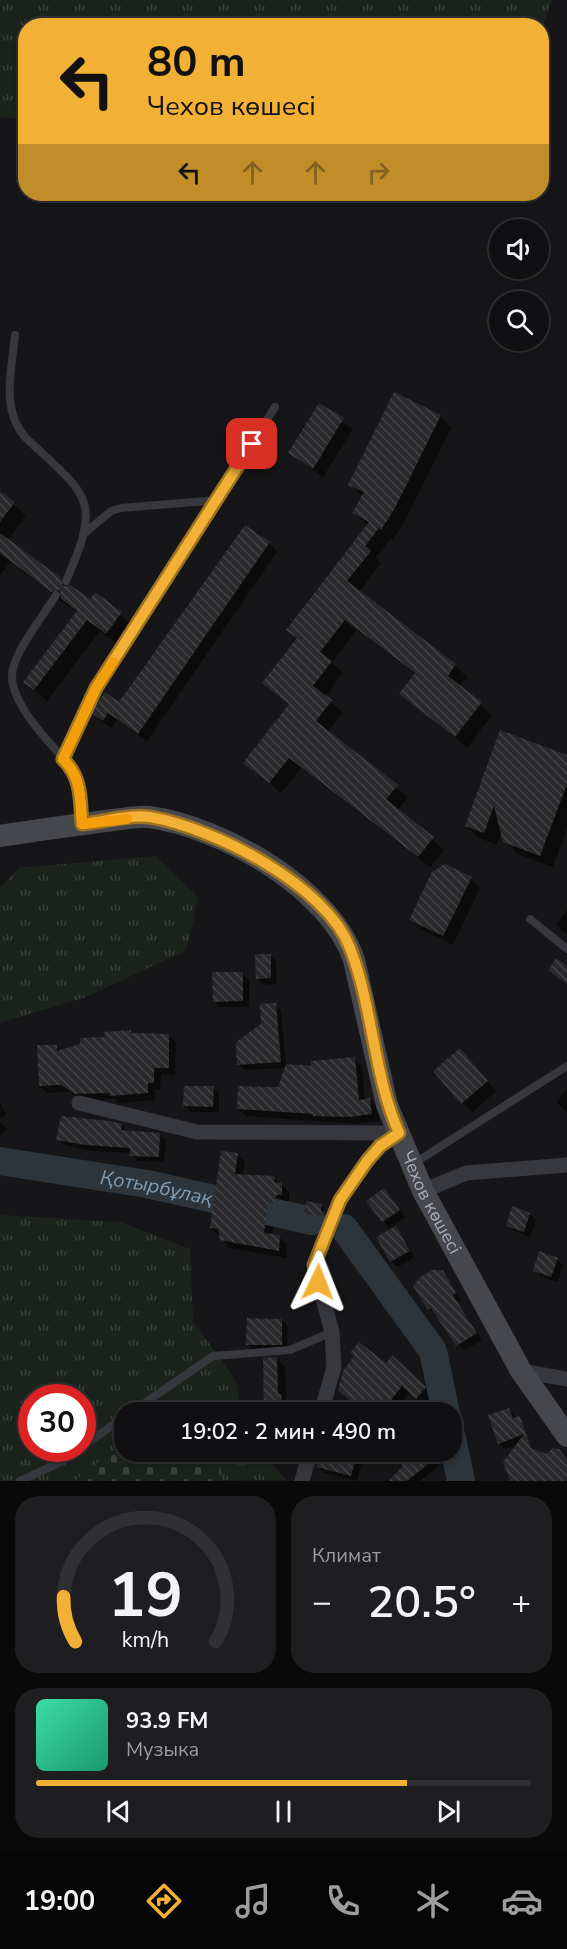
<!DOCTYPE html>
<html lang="ru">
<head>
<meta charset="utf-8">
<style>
	:root { --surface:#101012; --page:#1e1e20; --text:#f1f3f6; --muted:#9c9d9f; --line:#303032; --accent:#f2b134 }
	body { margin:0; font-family:"Nunito Sans",sans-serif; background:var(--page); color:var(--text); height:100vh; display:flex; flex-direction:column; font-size:22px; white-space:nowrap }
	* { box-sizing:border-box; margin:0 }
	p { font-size:20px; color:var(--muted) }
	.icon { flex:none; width:33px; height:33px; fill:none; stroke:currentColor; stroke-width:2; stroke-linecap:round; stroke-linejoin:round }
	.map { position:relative; height:1481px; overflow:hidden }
	.panel { display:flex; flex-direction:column; gap:15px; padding:15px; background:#09090a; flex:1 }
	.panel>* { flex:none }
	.top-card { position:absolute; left:18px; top:18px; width:531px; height:183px; border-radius:24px; box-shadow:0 3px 9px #0003,0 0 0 2px var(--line); background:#f2b134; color:#111; overflow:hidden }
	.tools { position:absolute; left:489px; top:219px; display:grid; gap:12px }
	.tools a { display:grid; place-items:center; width:60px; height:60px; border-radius:50%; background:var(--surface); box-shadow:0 3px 9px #0003,0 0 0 2px var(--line); font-size:30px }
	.speed { position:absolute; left:18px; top:1384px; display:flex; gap:12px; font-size:30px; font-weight:700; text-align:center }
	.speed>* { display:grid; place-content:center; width:78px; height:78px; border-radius:50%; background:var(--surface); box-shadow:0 3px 9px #0003,0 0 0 2px var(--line); line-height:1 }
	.speed .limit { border:9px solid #d22; background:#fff; color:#111 }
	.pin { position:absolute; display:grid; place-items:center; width:51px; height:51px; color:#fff; margin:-26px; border-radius:12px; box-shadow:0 3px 9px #0006 }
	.me { position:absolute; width:66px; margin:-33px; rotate:2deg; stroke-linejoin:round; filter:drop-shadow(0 0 4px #0008) }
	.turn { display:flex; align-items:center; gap:21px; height:126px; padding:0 30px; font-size:27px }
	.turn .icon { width:78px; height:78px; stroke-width:2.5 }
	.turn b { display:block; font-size:42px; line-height:51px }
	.lanes { display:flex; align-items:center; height:57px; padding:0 30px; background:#0003; justify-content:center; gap:30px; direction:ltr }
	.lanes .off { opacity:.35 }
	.big { font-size:45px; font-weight:600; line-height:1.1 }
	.panel .widget { flex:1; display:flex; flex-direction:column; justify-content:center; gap:9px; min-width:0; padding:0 21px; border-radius:24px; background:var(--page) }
	.panel .dial { align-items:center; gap:0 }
	.dial svg { height:156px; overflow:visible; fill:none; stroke:var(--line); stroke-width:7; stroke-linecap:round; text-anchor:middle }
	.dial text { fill:var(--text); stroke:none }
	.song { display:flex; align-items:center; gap:18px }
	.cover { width:72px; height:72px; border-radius:9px; background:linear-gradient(135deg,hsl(160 70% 55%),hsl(160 70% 35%)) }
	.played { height:6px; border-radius:3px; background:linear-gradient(90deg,var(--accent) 75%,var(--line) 75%) }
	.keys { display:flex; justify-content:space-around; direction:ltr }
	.heat { display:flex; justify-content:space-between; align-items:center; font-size:33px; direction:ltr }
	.panel .tiles { flex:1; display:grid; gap:15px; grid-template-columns:1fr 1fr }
	.widget:last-child { grid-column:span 2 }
	.trip { position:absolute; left:114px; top:1402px; width:348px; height:60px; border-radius:24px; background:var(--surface); box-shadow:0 3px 9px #0003,0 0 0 2px var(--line); font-weight:600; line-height:60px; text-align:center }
	.dock { display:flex; height:96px; justify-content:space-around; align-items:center; background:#060607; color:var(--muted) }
	.dock .icon { width:42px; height:42px }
	.dock .current { color:var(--accent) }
	.dock b { font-size:27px; color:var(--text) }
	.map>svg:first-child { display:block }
	.grass { fill:url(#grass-tufts); fill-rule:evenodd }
	.cemetery { fill:url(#cemetery-stones) }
	.shadow { fill:#0007 }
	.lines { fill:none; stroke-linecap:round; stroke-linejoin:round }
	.river { stroke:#2c353c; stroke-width:28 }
	.building { fill:url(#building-back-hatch) }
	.lane { stroke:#37383d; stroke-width:8 }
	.street { stroke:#37383d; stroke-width:15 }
	.secondary { stroke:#45474d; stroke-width:22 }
	.route-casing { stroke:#9d7322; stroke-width:15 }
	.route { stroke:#f2b134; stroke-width:10 }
	.slow { stroke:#f59e0b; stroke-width:10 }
	.labels { text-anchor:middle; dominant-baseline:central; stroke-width:6; stroke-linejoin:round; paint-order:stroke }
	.street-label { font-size:18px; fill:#a8adb8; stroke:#111113 }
	.water-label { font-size:20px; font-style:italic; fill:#7f9bb3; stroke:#111113 }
</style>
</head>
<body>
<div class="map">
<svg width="567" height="1481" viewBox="0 0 567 1481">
	<defs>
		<pattern id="grass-tufts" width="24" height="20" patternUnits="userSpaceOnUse" patternTransform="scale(1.5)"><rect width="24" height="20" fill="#1c231d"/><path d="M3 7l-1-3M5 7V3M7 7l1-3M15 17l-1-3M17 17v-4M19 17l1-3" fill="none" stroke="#3a403c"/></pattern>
		<pattern id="cemetery-stones" width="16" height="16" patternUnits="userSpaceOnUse" patternTransform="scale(1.5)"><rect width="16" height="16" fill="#1c231d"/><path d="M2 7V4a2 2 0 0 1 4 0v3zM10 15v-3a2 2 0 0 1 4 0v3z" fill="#3a403c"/></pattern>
		<pattern id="building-back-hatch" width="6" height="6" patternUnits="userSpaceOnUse" patternTransform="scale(1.5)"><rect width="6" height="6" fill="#29292c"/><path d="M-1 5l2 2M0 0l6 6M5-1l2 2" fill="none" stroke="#454548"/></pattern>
	</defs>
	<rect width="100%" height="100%" fill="#161618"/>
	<path class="grass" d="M 0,0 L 552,0 L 542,27 L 135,26 L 111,23 L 108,26 L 26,26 L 25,119 L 0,117 Z
		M 155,856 L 198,897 L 187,950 L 86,997 L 0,1023 L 0,888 L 19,868 Z
		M 0,1215 L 120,1222 L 190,1249 L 193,1321 L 236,1381 L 242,1413 L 124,1413 L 124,1452 L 262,1452 L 286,1480 L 0,1481 ZM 32,1398 L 82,1398 L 82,1449 L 32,1449 Z"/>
	<path class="cemetery" d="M 124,1442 L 124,1452 L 217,1452 L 223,1481 L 74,1481 Z"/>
	<path class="shadow" d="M 320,405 L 353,429 L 323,477 L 290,453 Z
		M 440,416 L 451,428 L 406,519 L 393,540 L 391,539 L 376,557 L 381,563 L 359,592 L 455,666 L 467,677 L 459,687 L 492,715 L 467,748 L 401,694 L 416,675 L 357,630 L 332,663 L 343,673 L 325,697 L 343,713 L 328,732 L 408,797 L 398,810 L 444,850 L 430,867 L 301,768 L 281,793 L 245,763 L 290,705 L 264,683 L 298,639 L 288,630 L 368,526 L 354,513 L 363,497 L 350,484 Z
		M 0,493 L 26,515 L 8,540 L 68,587 L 90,601 L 95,594 L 134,626 L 119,645 L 100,631 L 47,701 L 25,682 L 77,613 L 10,562 L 0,576 Z
		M 269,543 L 277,552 L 147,741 L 117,720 L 112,728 L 101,721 L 93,713 L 119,704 Z
		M 501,732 L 567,757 L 567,829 L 553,867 L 517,854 L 505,841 L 502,831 L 497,845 L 479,838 L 466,826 Z
		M 471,879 L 480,888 L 453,945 L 420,929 L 410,919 Z
		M 567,910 L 567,935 L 556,925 Z
		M 270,955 L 276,961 L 277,984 L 264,985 L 257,978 Z
		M 242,974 L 249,980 L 249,1007 L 220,1007 L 214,1001 Z
		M 275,1005 L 281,1011 L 286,1065 L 313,1067 L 355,1059 L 362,1066 L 365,1101 L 370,1100 L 377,1107 L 379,1121 L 357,1124 L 246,1116 L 238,1109 L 279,1088 L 286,1068 L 245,1070 L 238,1064 Z
		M 130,1032 L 133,1035 L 168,1035 L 176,1042 L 175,1075 L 161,1074 L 160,1089 L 155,1089 L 155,1100 L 118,1103 L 115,1099 L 83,1101 L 69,1092 L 47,1093 L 40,1086 L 56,1046 L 61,1051 Z
		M 469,1059 L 496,1091 L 472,1113 L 435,1071 Z
		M 213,1088 L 219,1094 L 219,1112 L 191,1112 L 185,1105 Z
		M 567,1088 L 567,1112 L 557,1103 Z
		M 0,1101 L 6,1115 L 0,1118 Z
		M 0,1122 L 7,1129 L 0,1136 Z
		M 121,1125 L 128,1132 L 160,1134 L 166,1140 L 164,1162 L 137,1161 L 131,1153 L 92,1151 L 64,1145 L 58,1139 Z
		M 237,1154 L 245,1162 L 243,1176 L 274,1177 L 289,1192 L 289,1202 L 283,1202 L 282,1210 L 275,1209 L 272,1236 L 279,1237 L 287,1244 L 286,1258 L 229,1248 L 211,1228 Z
		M 390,1196 L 405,1217 L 389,1228 L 368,1201 Z
		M 321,1205 L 324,1208 L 322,1218 L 305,1213 Z
		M 530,1214 L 536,1220 L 530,1237 L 514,1231 L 507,1225 Z
		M 396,1228 L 415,1257 L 398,1267 L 391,1261 Z
		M 557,1259 L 563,1265 L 557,1282 L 541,1277 L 535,1270 Z
		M 442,1271 L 461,1300 L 458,1302 L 482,1340 L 464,1351 L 437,1314 L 429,1309 Z
		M 281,1320 L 288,1326 L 287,1350 L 254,1350 L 248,1344 Z
		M 392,1358 L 433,1395 L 424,1405 L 410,1392 L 394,1413 L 365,1413 L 386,1365 Z
		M 277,1359 L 285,1367 L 286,1401 L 306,1413 L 266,1413 Z
		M 509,1409 L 522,1425 L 544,1481 L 518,1444 L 505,1449 L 499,1443 Z
		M 323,1452 L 363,1452 L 359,1458 L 362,1461 L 357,1481 L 324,1473 L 318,1466 Z
		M 401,1452 L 440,1452 L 446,1460 L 420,1481 L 391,1481 L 405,1466 Z"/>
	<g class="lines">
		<g class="river">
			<path id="s1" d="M 0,1161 L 147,1184 L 312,1221"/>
			<path d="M 344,1228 L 433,1351 L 446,1413"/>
			<path d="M 452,1438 L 461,1481"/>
		</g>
	</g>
	<path class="building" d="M 394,392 L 441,415 L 395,508 L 381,530 L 379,528 L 365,546 L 371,551 L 347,581 L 456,664 L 448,676 L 482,702 L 455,737 L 399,694 L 415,673 L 345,620 L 320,652 L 332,661 L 313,686 L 332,700 L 316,721 L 398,785 L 386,799 L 434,837 L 418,857 L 289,758 L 269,783 L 243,763 L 289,704 L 262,683 L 297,638 L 286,630 L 369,522 L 352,513 L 364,492 L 348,485 Z
		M 319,403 L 344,418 L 313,469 L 288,453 Z
		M 0,491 L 15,502 L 0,522 Z
		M 245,525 L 270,542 L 138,734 L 108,713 L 103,721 L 91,713 L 105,692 L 119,702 Z
		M 0,533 L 61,578 L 63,586 L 70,585 L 90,599 L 95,592 L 122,612 L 106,634 L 87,620 L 34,690 L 23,682 L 77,611 L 61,599 L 60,590 L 51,592 L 0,553 Z
		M 500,730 L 567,755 L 567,784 L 540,856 L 503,842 L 494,806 L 484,833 L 465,826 Z
		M 445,864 L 472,877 L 443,936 L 409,920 L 432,872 Z
		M 255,954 L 271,954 L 271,978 L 256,979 Z
		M 556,958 L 567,966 L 567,984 L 548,970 Z
		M 212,972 L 243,972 L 243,1001 L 213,1002 Z
		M 276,1003 L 281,1062 L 237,1065 L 236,1042 L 261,1024 L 260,1004 Z
		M 131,1030 L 131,1033 L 169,1034 L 169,1068 L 154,1068 L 154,1083 L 148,1083 L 148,1093 L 110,1096 L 109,1093 L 75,1094 L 61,1085 L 39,1086 L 37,1045 L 57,1045 L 57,1051 L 80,1044 L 80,1038 L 105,1037 L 104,1032 Z
		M 460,1048 L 488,1081 L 461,1104 L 433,1071 Z
		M 355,1057 L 359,1100 L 370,1098 L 372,1114 L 349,1117 L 313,1116 L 313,1114 L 237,1109 L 238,1086 L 278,1087 L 286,1064 L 311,1066 L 311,1061 Z
		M 184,1086 L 214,1086 L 213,1107 L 183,1106 Z
		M 61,1116 L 109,1121 L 122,1124 L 121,1130 L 160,1133 L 159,1157 L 130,1156 L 130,1148 L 85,1145 L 56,1140 Z
		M 221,1151 L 238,1153 L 235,1174 L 275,1176 L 274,1182 L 282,1183 L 282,1195 L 276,1195 L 275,1203 L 268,1203 L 264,1233 L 280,1235 L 279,1251 L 220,1240 L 218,1229 L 210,1228 Z
		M 384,1188 L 400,1210 L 382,1222 L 366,1201 Z
		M 306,1201 L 322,1204 L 320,1216 L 304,1214 Z
		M 512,1206 L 530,1213 L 524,1232 L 506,1226 Z
		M 396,1226 L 410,1251 L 390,1262 L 376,1237 Z
		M 539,1251 L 558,1258 L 551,1277 L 533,1271 Z
		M 432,1270 L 443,1270 L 456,1293 L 453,1295 L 477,1333 L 456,1346 L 431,1308 L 428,1310 L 413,1286 L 419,1278 Z
		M 247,1318 L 282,1319 L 282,1345 L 246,1345 Z
		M 359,1342 L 386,1363 L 392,1355 L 426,1387 L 416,1399 L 402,1386 L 381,1413 L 365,1413 L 338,1390 L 343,1371 L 354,1356 L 350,1353 Z
		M 277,1357 L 278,1394 L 281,1394 L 282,1400 L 290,1401 L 292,1413 L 264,1413 L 263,1358 Z
		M 509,1408 L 513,1418 L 520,1416 L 531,1448 L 546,1454 L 553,1448 L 559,1449 L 567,1460 L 567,1481 L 510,1481 L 503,1462 L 524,1434 L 498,1444 L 488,1415 Z
		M 320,1452 L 357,1454 L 351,1476 L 316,1467 Z
		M 392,1452 L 443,1452 L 407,1481 L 389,1481 L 403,1466 Z"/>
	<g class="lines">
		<path class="lane" d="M 15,335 C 12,369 0,410 26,438
			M 28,440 C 89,497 102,499 66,581
			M 85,533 L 111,511 L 121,508 L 218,500
			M 56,595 C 44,615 11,655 12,677 C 13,705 46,739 64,759
			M 82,822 C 80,797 82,777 64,759 L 96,688 L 161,590 L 275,407
			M 530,919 L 567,949
			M 413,1164 L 567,1066
			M 130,1413 L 213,1356 L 290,1350 L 332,1332
			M 82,1447 L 124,1417
			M 20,1481 L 63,1461 L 79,1449"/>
		<path class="street" d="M 79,1103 L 197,1132 L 398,1133
			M 423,1191 L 466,1173 L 567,1165
			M 521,1371 L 567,1379
			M 321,1413 L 334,1367 L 332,1332 L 314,1265 L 340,1200 L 367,1161 L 380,1146 L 398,1133
			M 302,1481 L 310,1452"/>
		<path class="secondary" id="s2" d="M 0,836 C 38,830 75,825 113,820 C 124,819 138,816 149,817 C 222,827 330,888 354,960 L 387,1105 L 423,1191 L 521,1371 L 567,1436"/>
	</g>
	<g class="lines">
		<defs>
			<path id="route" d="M 252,444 L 96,688 L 63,759 C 82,778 80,798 82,824 C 103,822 130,814 150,817 C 214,828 326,885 350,948 C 373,1007 373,1074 399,1133 L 380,1146 L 367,1161 L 340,1200 L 314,1265 L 318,1282"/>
		</defs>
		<use href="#route" class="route-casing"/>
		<use href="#route" class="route"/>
		<path class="slow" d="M 113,662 L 96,688 L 63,759 C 82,778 80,798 82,824 L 127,819"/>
	</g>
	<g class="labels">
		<g class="street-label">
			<text stroke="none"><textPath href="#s2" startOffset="666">Чехов көшесі</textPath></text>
		</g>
		<g class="water-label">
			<text stroke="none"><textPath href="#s1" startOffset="159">Қотырбұлақ</textPath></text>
		</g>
	</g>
</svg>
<div class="tools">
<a><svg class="icon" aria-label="sound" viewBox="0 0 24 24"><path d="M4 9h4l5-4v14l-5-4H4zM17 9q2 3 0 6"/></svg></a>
<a><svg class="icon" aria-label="search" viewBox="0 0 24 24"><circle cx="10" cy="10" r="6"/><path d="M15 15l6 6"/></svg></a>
</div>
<div class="speed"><div class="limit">30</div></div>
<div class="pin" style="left:252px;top:444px;background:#d93025"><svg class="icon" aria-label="arrive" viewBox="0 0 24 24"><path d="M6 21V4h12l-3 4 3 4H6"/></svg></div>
<svg class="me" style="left:318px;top:1282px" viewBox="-20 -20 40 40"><path d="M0-17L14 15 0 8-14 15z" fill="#f2b134" stroke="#fff" stroke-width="4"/></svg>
<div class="trip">19:02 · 2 мин · 490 m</div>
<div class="top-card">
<div class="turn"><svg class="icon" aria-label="left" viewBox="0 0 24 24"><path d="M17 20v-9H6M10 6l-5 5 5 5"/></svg><div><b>80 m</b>Чехов көшесі</div></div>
<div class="lanes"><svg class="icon" aria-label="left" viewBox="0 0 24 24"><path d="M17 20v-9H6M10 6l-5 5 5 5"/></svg><svg class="icon off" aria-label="ahead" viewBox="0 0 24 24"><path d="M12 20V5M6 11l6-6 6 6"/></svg><svg class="icon off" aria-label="ahead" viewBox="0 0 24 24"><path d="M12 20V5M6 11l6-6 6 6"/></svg><svg class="icon off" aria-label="right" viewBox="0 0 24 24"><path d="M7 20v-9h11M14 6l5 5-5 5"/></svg></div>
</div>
</div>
<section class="panel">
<div class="tiles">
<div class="widget dial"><svg viewBox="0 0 100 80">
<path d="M14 69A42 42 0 1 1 86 69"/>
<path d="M14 69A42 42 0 0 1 8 46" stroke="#f2b134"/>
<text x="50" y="56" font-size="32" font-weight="700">19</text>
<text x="50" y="72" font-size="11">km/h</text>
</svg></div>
<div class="widget"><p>Климат</p>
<div class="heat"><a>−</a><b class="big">20.5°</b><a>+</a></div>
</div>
<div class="widget">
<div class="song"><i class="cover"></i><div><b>93.9 FM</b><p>Музыка</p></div></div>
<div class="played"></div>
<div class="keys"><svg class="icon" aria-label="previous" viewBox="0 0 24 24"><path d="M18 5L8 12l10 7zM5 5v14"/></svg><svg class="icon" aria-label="pause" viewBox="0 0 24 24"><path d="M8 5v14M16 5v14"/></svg><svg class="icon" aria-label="next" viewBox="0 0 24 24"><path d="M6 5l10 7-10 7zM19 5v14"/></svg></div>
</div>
</div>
</section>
<nav class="dock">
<b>19:00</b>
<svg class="icon current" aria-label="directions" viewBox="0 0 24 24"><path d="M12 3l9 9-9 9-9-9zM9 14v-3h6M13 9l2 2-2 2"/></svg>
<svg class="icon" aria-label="music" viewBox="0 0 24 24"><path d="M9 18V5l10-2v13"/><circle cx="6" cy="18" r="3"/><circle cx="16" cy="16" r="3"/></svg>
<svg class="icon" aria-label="phone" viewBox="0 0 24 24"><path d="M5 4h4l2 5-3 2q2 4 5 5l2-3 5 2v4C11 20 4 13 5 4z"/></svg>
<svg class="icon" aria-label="climate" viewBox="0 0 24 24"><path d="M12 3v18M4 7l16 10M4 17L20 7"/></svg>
<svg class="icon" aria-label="car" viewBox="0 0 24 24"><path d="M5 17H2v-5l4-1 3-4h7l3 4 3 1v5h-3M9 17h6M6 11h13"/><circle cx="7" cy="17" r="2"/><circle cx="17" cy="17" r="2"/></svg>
</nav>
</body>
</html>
